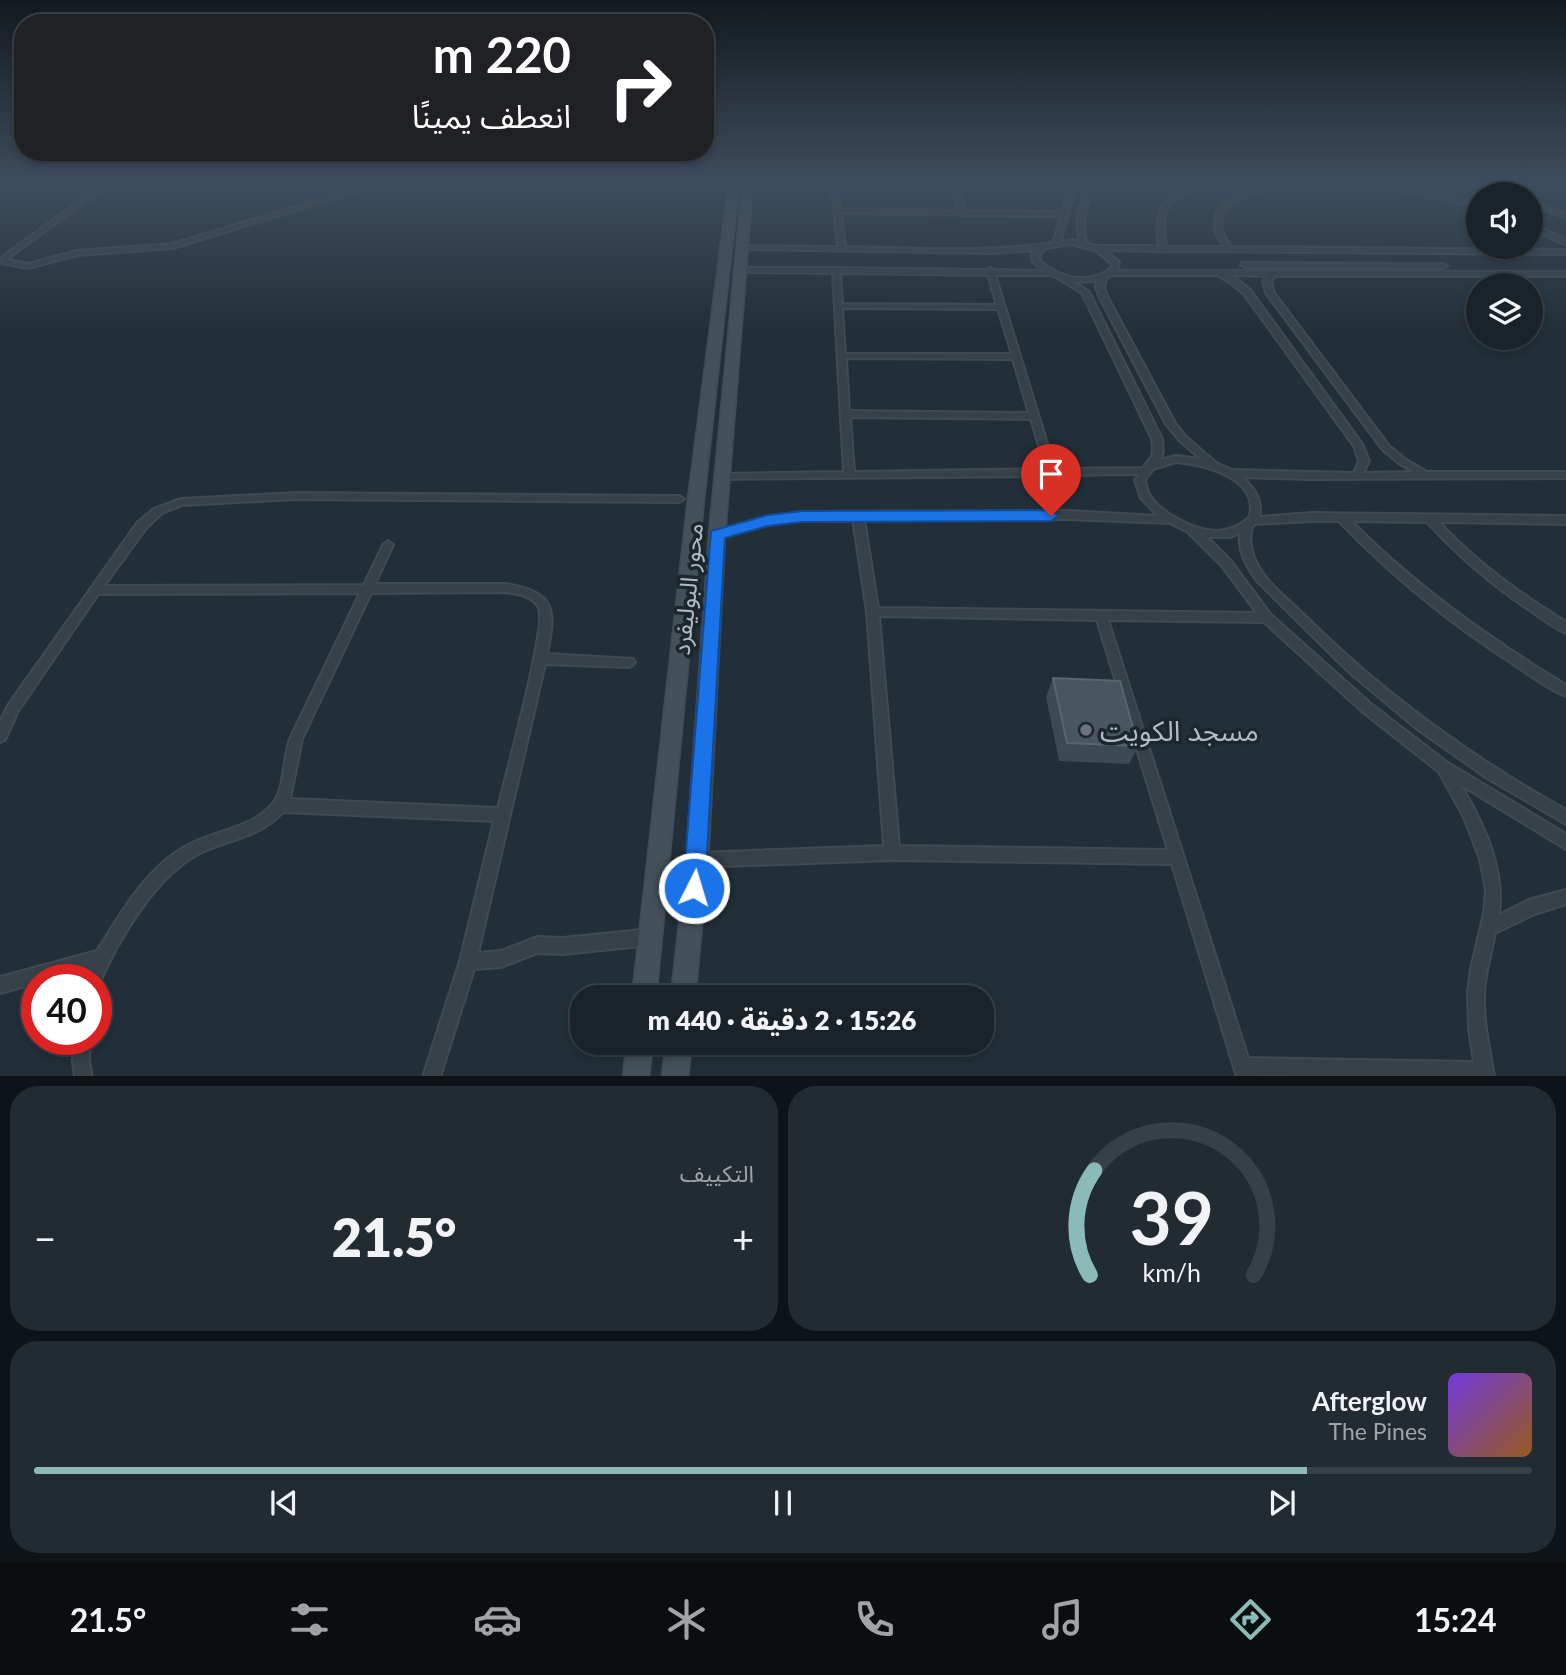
<!DOCTYPE html>
<html lang="ar">
<head>
<meta charset="utf-8">
<style>
	:root { --surface:#1a232a; --page:#232b32; --text:#f1f3f6; --muted:#9fa4a8; --line:#384047; --accent:#8bbbb9 }
	body { margin:0; font-family:Lato,"Noto Sans Arabic",sans-serif; background:var(--page); color:var(--text); direction:rtl; height:100vh; display:flex; flex-direction:column; font-size:26px; white-space:nowrap }
	* { box-sizing:border-box; margin:0 }
	p { font-size:23px; color:var(--muted) }
	.icon { flex:none; width:38px; height:38px; fill:none; stroke:currentColor; stroke-width:2; stroke-linecap:round; stroke-linejoin:round }
	.map { position:relative; height:1076px; overflow:hidden; direction:ltr }
	.side { display:flex; flex-direction:column; gap:10px; padding:10px; background:#0e1317; flex:1 }
	.side>* { flex:none }
	.banner { position:absolute; left:14px; top:14px; width:700px; height:147px; border-radius:28px; box-shadow:0 4px 10px #0003,0 0 0 2px var(--line); direction:rtl; background:#202124; color:#fff; overflow:hidden }
	.controls { position:absolute; left:1466px; top:182px; display:grid; gap:14px }
	.controls a { display:grid; place-items:center; width:77px; height:77px; border-radius:50%; background:var(--surface); box-shadow:0 4px 10px #0003,0 0 0 2px var(--line); font-size:35px }
	.speed { position:absolute; left:21px; top:964px; display:flex; gap:14px; font-size:35px; font-weight:700; text-align:center }
	.speed>* { display:grid; place-content:center; width:91px; height:91px; border-radius:50%; background:var(--surface); box-shadow:0 4px 10px #0003,0 0 0 2px var(--line); line-height:1 }
	.speed .limit { border:10px solid #d22; background:#fff; color:#111 }
	.pin { position:absolute; display:grid; place-items:center; width:60px; height:60px; color:#fff; margin:-72px -30px; border-radius:50% 50% 50% 0; rotate:-45deg; box-shadow:0 0 7px #0007 }
	.pin .icon { rotate:45deg }
	.me { position:absolute; width:77px; margin:-38px; rotate:5deg; stroke-linejoin:round; filter:drop-shadow(0 0 5px #0008) }
	.turn { display:flex; align-items:center; gap:24px; height:147px; padding:0 28px; font-size:32px }
	.turn .icon { width:91px; height:91px; stroke-width:2.5 }
	.turn b { display:block; font-size:49px; line-height:60px }
	.big { font-size:52px; font-weight:800; line-height:1.1 }
	.side .card { flex:1; display:flex; flex-direction:column; justify-content:center; gap:10px; min-width:0; padding:0 24px; border-radius:28px; background:var(--page) }
	.side .dial { align-items:center; gap:0 }
	.dial svg { height:182px; overflow:visible; fill:none; stroke:var(--line); stroke-width:7; stroke-linecap:round; text-anchor:middle }
	.dial text { fill:var(--text); stroke:none }
	.song { display:flex; align-items:center; gap:21px }
	.cover { width:84px; height:84px; border-radius:10px; background:linear-gradient(135deg,hsl(260 70% 55%),hsl(30 70% 35%)) }
	.played { height:7px; border-radius:4px; background:linear-gradient(90deg,var(--accent) 85%,var(--line) 85%) }
	.keys { display:flex; justify-content:space-around; direction:ltr }
	.heat { display:flex; justify-content:space-between; align-items:center; font-size:38px; direction:ltr }
	.side .tiles { flex:1; display:grid; gap:10px; grid-template-columns:1fr 1fr }
	.card:last-child { grid-column:span 2 }
	.trip { position:absolute; left:570px; top:985px; width:424px; height:70px; border-radius:28px; background:var(--surface); box-shadow:0 4px 10px #0003,0 0 0 2px var(--line); font-weight:800; line-height:70px; text-align:center; direction:rtl }
	.dock { display:flex; height:112px; justify-content:space-around; align-items:center; background:#0a0e11; color:var(--muted) }
	.dock .icon { width:49px; height:49px }
	.dock .selected { color:var(--accent) }
	.dock b { font-size:32px; color:var(--text) }
	.map>svg:first-child { display:block }
	.lines { fill:none; stroke-linecap:round; stroke-linejoin:round }
	.street-casing { stroke:#3f4a52; stroke-width:4 }
	.secondary-casing { stroke:#3f4a52; stroke-width:3 }
	.street { fill:#364149; fill-rule:evenodd }
	.secondary { fill:#44515b; fill-rule:evenodd }
	.wall { fill:#3b4a54 }
	.building { fill:#485661; stroke:#586670; stroke-width:2 }
	.route { fill:#1a73e8; stroke:#114b97; stroke-width:2 }
	.worship-dot { fill:#6b7280; stroke:#1b262d; stroke-width:2.5 }
	.labels { text-anchor:middle; dominant-baseline:central; stroke-width:7; stroke-linejoin:round; paint-order:stroke }
	.street-label { font-size:24px; fill:#b1bcc5; stroke:#1b262d }
	.near-poi-label { font-size:28px; fill:#b1bcc5; stroke:#1b262d; text-anchor:start }
</style>
</head>
<body>
<div class="map">
<svg width="1566" height="1077" viewBox="0 0 1566 1077">
	<rect width="100%" height="100%" fill="#222f38"/>
	<g class="lines">
		<defs>
			<path id="street" d="M 105,182 L 112,182 L 11,256 L 8,260 L 28,264 L 77,251 L 172,244 L 379,182 L 388,182 L 173,248 L 77,255 L 28,268 L 1,263 L 0,261 L 6,254 Z
				M 831,182 L 837,182 L 840,209 L 958,211 L 951,182 L 957,182 L 965,211 L 1062,212 L 1066,197 L 1076,182 L 1082,182 L 1073,197 L 1060,242 L 1070,240 L 1080,242 C 1074,219 1079,200 1094,182 L 1100,182 C 1085,202 1080,220 1087,244 L 1097,246 L 1159,246 C 1155,224 1157,204 1178,190 C 1185,185 1190,182 1199,182 C 1169,204 1159,204 1166,247 L 1224,247 C 1220,241 1215,234 1215,227 C 1211,182 1297,182 1327,182 L 1324,184 C 1300,185 1230,188 1222,216 C 1218,228 1225,237 1231,247 L 1566,250 L 1566,254 L 1166,251 L 1163,252 L 1160,251 L 1104,250 L 1119,262 L 1117,271 L 1269,271 L 1272,270 L 1275,271 L 1566,272 L 1566,276 L 1274,276 L 1271,282 L 1274,293 L 1389,446 L 1406,460 L 1427,472 L 1566,472 L 1566,478 L 1308,479 L 1242,477 C 1254,488 1263,500 1259,517 L 1311,513 L 1566,516 L 1566,524 L 1439,522 C 1476,562 1520,594 1566,622 L 1566,633 C 1554,628 1544,620 1534,613 C 1494,587 1459,557 1427,522 L 1351,521 C 1415,586 1488,638 1566,685 L 1566,696 C 1548,689 1531,676 1515,665 C 1451,624 1392,576 1339,521 L 1311,521 L 1255,524 L 1252,527 C 1249,540 1250,550 1256,562 C 1266,583 1287,598 1302,613 C 1381,692 1469,756 1566,810 L 1566,824 L 1487,778 L 1416,728 L 1349,672 L 1257,581 C 1246,566 1238,551 1240,533 L 1230,537 L 1207,537 L 1230,560 L 1271,615 L 1371,704 L 1448,763 L 1566,834 L 1566,849 L 1461,785 C 1484,825 1505,868 1499,915 L 1529,900 L 1566,890 L 1566,904 L 1532,915 L 1495,933 C 1492,950 1487,966 1485,983 C 1481,1015 1489,1045 1494,1077 L 1254,1075 L 1254,1077 L 1237,1077 L 1172,864 L 892,860 L 697,867 L 692,865 L 690,860 L 692,855 L 697,853 L 884,846 L 867,612 L 853,519 L 803,520 L 768,525 L 717,539 L 713,538 L 712,535 L 713,532 L 768,517 L 803,512 L 1069,511 L 1158,516 L 1141,498 L 1135,480 L 1139,474 L 1056,475 L 1052,477 L 1048,476 L 718,479 L 716,477 L 718,475 L 721,474 L 844,472 L 833,273 L 741,272 L 737,270 L 738,268 L 836,268 L 986,270 L 990,268 L 994,270 L 1043,271 L 1033,262 L 1032,254 L 1035,250 L 993,253 L 741,249 L 741,247 L 743,246 L 838,247 ZM 841,213 L 1061,216 L 1053,243 C 985,253 914,248 845,247 ZM 1070,244 L 1095,250 L 1111,263 L 1111,268 C 1090,285 1060,279 1040,261 L 1039,255 L 1047,248 ZM 840,273 L 988,275 L 997,305 L 842,304 ZM 995,275 L 1051,275 L 1058,278 L 1082,293 L 1152,439 C 1154,455 1153,456 1143,468 L 1055,469 ZM 1112,275 L 1217,275 L 1231,283 L 1244,294 L 1354,446 L 1359,461 L 1354,473 L 1232,470 L 1216,463 L 1185,436 L 1175,423 L 1108,298 L 1104,288 L 1106,278 ZM 1229,275 L 1267,276 L 1263,282 L 1266,293 L 1383,450 L 1400,464 L 1414,472 L 1363,473 L 1369,461 L 1362,444 L 1250,290 L 1237,279 ZM 1097,281 L 1096,288 L 1100,298 L 1166,424 L 1179,440 L 1201,459 L 1176,456 L 1160,460 L 1163,452 L 1162,439 L 1089,292 L 1074,282 ZM 842,308 L 998,309 L 1012,354 L 845,354 ZM 846,358 L 1013,359 L 1029,413 L 849,411 ZM 850,417 L 1031,419 L 1046,469 L 854,472 ZM 1176,462 C 1204,464 1262,479 1249,518 C 1244,522 1236,527 1229,529 C 1205,537 1164,516 1150,496 C 1147,492 1146,485 1145,480 L 1153,469 ZM 864,519 L 1069,519 L 1170,523 L 1188,532 L 1222,566 L 1257,613 L 878,608 ZM 879,616 L 1097,620 L 1168,850 L 899,846 ZM 1108,620 L 1264,622 L 1363,712 L 1439,772 L 1464,817 L 1480,859 L 1486,890 L 1484,913 L 1471,969 L 1468,992 L 1469,1029 L 1474,1062 L 1248,1058 Z
				M 1328,182 L 1388,184 L 1479,203 L 1479,207 L 1388,188 L 1331,184 Z
				M 1458,182 L 1468,182 L 1508,194 L 1499,194 Z
				M 1557,182 L 1566,182 L 1566,186 Z
				M 1531,201 L 1566,214 L 1566,218 L 1531,205 Z
				M 1531,223 L 1566,240 L 1566,245 L 1531,228 Z
				M 1242,263 L 1443,264 L 1447,266 L 1443,268 L 1245,267 L 1241,265 Z
				M 296,493 L 679,496 L 684,499 L 679,502 L 296,499 L 182,505 L 162,513 L 146,528 L 104,586 L 364,585 L 383,545 L 388,541 L 393,545 L 375,584 L 506,584 C 556,593 556,609 547,654 L 633,659 L 635,662 L 633,665 L 629,667 L 545,664 L 478,953 L 501,951 L 537,937 L 563,938 L 651,929 L 656,932 L 659,937 L 656,942 L 651,945 L 563,954 L 537,953 L 501,967 L 474,969 L 440,1077 L 423,1077 L 460,961 L 494,821 L 283,812 C 261,836 231,839 202,852 C 156,874 118,940 98,986 L 96,986 L 96,980 L 84,980 L 89,969 L 49,980 L 37,980 L 37,983 L 0,993 L 0,977 L 97,951 C 120,915 144,871 183,848 C 211,830 253,830 274,802 C 285,787 283,757 290,739 L 360,593 L 98,594 L 18,711 L 5,740 L 0,742 L 0,722 L 9,704 L 138,522 L 154,509 L 181,499 ZM 506,592 C 518,594 533,596 539,608 C 547,627 505,778 498,808 L 290,799 L 302,739 L 371,593 Z
				M 74,1040 L 90,1040 L 89,1062 L 92,1077 L 75,1077 L 73,1062 Z"/>
			<path id="secondary" d="M 729,182 L 739,182 L 704,499 L 656,998 L 632,998 L 688,499 Z
				M 743,182 L 753,182 L 725,535 L 708,860 L 695,998 L 671,998 L 686,860 L 709,535 Z
				M 627,1043 L 653,1043 L 649,1077 L 623,1077 Z
				M 666,1043 L 692,1043 L 688,1077 L 662,1077 Z"/>
		</defs>
		<use href="#street" class="street-casing"/>
		<use href="#secondary" class="secondary-casing"/>
		<use href="#street" class="street"/>
		<use href="#secondary" class="secondary"/>
	</g>
	<path class="wall" d="M 917,182 L 950,182 L 950,188 L 919,189 Z
		M 1053,678 L 1138,746 L 1129,764 L 1059,761 L 1046,697 Z"/>
	<path class="building" d="M 1053,678 L 1120,681 L 1138,746 L 1067,743 Z"/>
	<linearGradient id="sky" x2="0" y2="1"><stop stop-color="#131a1f"/><stop offset="0.55" stop-color="#3e4d5e"/><stop offset="1" stop-color="#3e4d5e" stop-opacity="0"/></linearGradient>
	<rect width="1566" height="333" fill="url(#sky)"/>
	<path class="route" d="M 1051,510 L 1058,516 L 1051,521 L 803,522 L 768,526 L 725,538 L 705,888 L 702,896 L 694,899 L 686,896 L 683,888 L 711,531 L 768,515 L 803,511 Z"/>
	<circle class="worship-dot" cx="1086" cy="730" r="7"/>
	<g class="labels">
		<g class="street-label">
			<text transform="translate(687 589) rotate(-84)">محور البوليفرد</text>
		</g>
		<g class="near-poi-label">
			<text x="1100" y="730">مسجد الكويت</text>
		</g>
	</g>
</svg>
<div class="controls">
<a><svg class="icon" aria-label="sound" viewBox="0 0 24 24"><path d="M4 9h4l5-4v14l-5-4H4zM17 9q2 3 0 6"/></svg></a>
<a><svg class="icon" aria-label="layers" viewBox="0 0 24 24"><path d="M12 4l9 5-9 5-9-5zM3 14l9 5 9-5"/></svg></a>
</div>
<div class="speed"><div class="limit">40</div></div>
<div class="pin" style="left:1051px;top:516px;background:#d93025"><svg class="icon" aria-label="arrive" viewBox="0 0 24 24"><path d="M6 21V4h12l-3 4 3 4H6"/></svg></div>
<svg class="me" style="left:694px;top:888px" viewBox="-20 -20 40 40"><circle r="17" fill="#1a73e8" stroke="#fff" stroke-width="3"/><path d="M0-11L8 9 0 5-8 9z" fill="#fff"/></svg>
<div class="trip">15:26 · 2 دقيقة · 440 m</div>
<div class="banner">
<div class="turn"><svg class="icon" aria-label="right" viewBox="0 0 24 24"><path d="M7 20v-9h11M14 6l5 5-5 5"/></svg><div><b>220 m</b>انعطف يمينًا</div></div>
</div>
</div>
<section class="side">
<div class="tiles">
<div class="card dial"><svg viewBox="0 0 100 80">
<path d="M14 69A42 42 0 1 1 86 69"/>
<path d="M14 69A42 42 0 0 1 16 23" stroke="#8bbbb9"/>
<text x="50" y="56" font-size="32" font-weight="700">39</text>
<text x="50" y="72" font-size="11">km/h</text>
</svg></div>
<div class="card"><p>التكييف</p>
<div class="heat"><a>−</a><b class="big">21.5°</b><a>+</a></div>
</div>
<div class="card">
<div class="song"><i class="cover"></i><div><b>Afterglow</b><p>The Pines</p></div></div>
<div class="played"></div>
<div class="keys"><svg class="icon" aria-label="previous" viewBox="0 0 24 24"><path d="M18 5L8 12l10 7zM5 5v14"/></svg><svg class="icon" aria-label="pause" viewBox="0 0 24 24"><path d="M8 5v14M16 5v14"/></svg><svg class="icon" aria-label="next" viewBox="0 0 24 24"><path d="M6 5l10 7-10 7zM19 5v14"/></svg></div>
</div>
</div>
</section>
<nav class="dock">
<b>15:24</b>
<svg class="icon selected" aria-label="directions" viewBox="0 0 24 24"><path d="M12 3l9 9-9 9-9-9zM9 14v-3h6M13 9l2 2-2 2"/></svg>
<svg class="icon" aria-label="music" viewBox="0 0 24 24"><path d="M9 18V5l10-2v13"/><circle cx="6" cy="18" r="3"/><circle cx="16" cy="16" r="3"/></svg>
<svg class="icon" aria-label="phone" viewBox="0 0 24 24"><path d="M5 4h4l2 5-3 2q2 4 5 5l2-3 5 2v4C11 20 4 13 5 4z"/></svg>
<svg class="icon" aria-label="climate" viewBox="0 0 24 24"><path d="M12 3v18M4 7l16 10M4 17L20 7"/></svg>
<svg class="icon" aria-label="car" viewBox="0 0 24 24"><path d="M5 17H2v-5l4-1 3-4h7l3 4 3 1v5h-3M9 17h6M6 11h13"/><circle cx="7" cy="17" r="2"/><circle cx="17" cy="17" r="2"/></svg>
<svg class="icon" aria-label="filters" viewBox="0 0 24 24"><path d="M4 7h16M4 17h16"/><circle cx="9" cy="7" r="2"/><circle cx="15" cy="17" r="2"/></svg>
<b>21.5°</b>
</nav>
</body>
</html>
